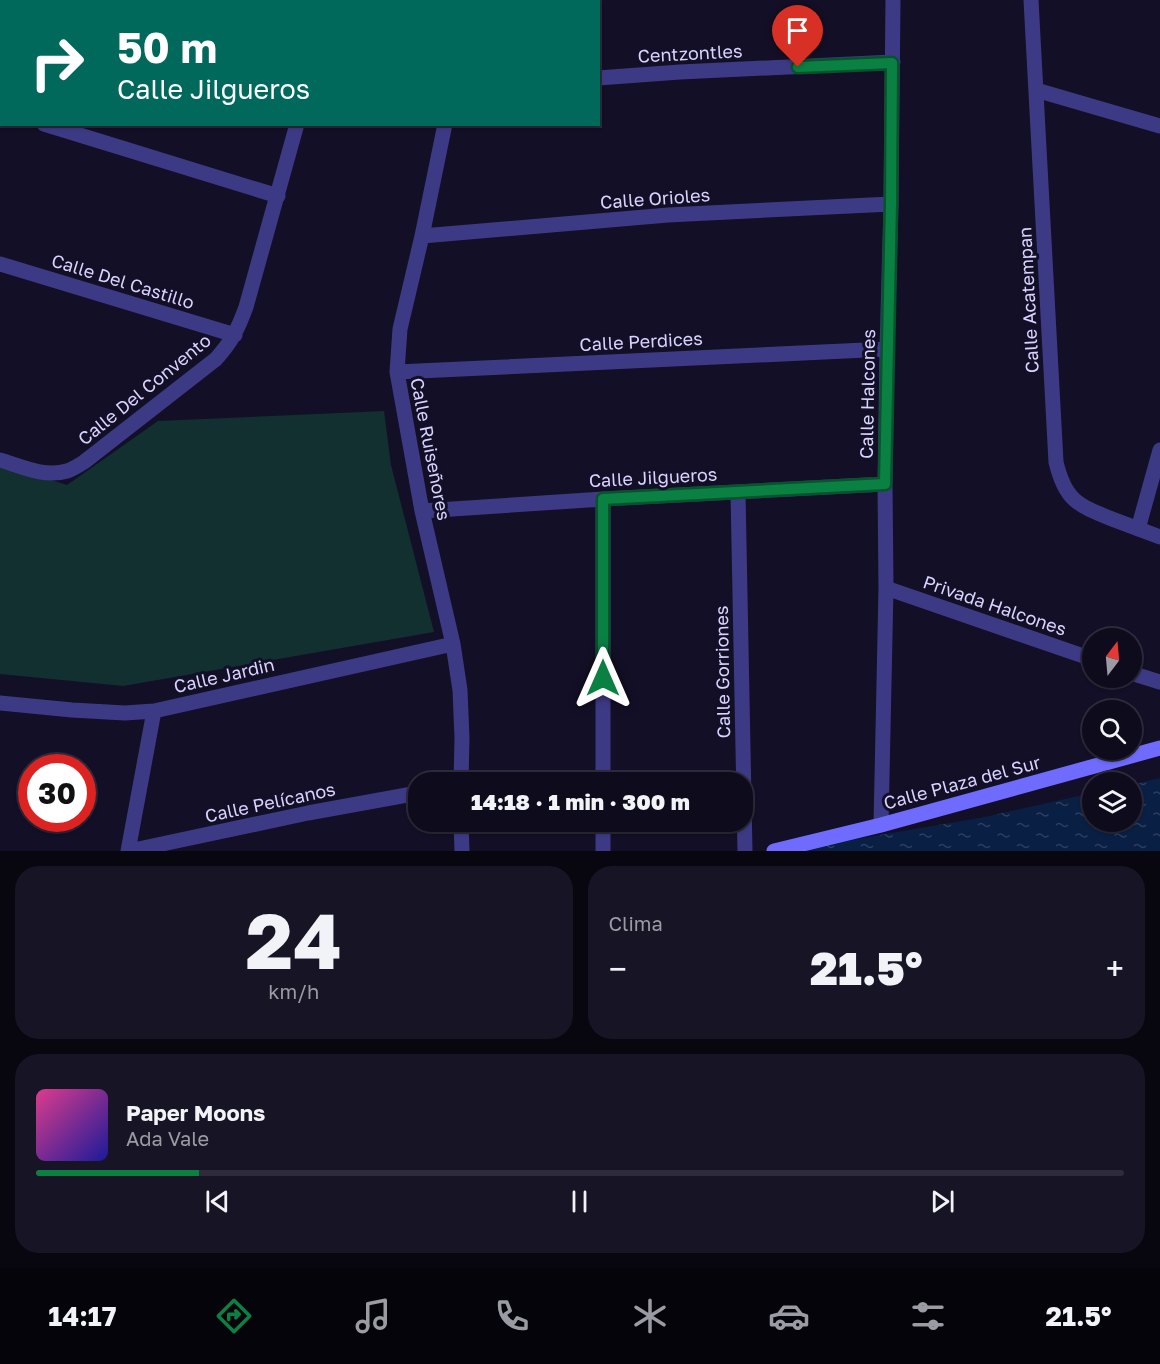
<!DOCTYPE html>
<html lang="es">
<head>
<meta charset="utf-8">
<style>
	:root { --surface:#0e0b1c; --page:#171425; --text:#f1f3f6; --muted:#9b9ba3; --line:#2e2b3b; --accent:#0b8043 }
	body { margin:0; font-family:"Golos Text",sans-serif; background:var(--page); color:var(--text); height:100vh; display:flex; flex-direction:column; font-size:22px; white-space:nowrap }
	* { box-sizing:border-box; margin:0 }
	p { font-size:20px; color:var(--muted) }
	.icon { flex:none; width:33px; height:33px; fill:none; stroke:currentColor; stroke-width:2; stroke-linecap:round; stroke-linejoin:round }
	.map { position:relative; height:851px; overflow:hidden }
	.details { display:flex; flex-direction:column; gap:15px; padding:15px; background:#08060f; flex:1 }
	.details>* { flex:none }
	.guide { position:absolute; left:0px; top:0px; width:600px; height:126px; box-shadow:0 2px 4px #0004,0 0 0 2px var(--line); background:#00695c; color:#fff; overflow:hidden }
	.needle { width:39px; rotate:16deg }
	.controls { position:absolute; left:1082px; top:628px; display:grid; gap:12px }
	.controls a { display:grid; place-items:center; width:60px; height:60px; border-radius:50%; background:var(--surface); box-shadow:0 2px 4px #0004,0 0 0 2px var(--line); font-size:30px }
	.speed { position:absolute; left:18px; top:754px; display:flex; gap:12px; font-size:30px; font-weight:700; text-align:center }
	.speed>* { display:grid; place-content:center; width:78px; height:78px; border-radius:50%; background:var(--surface); box-shadow:0 2px 4px #0004,0 0 0 2px var(--line); line-height:1 }
	.speed .limit { border:9px solid #d22; background:#fff; color:#111 }
	.pin { position:absolute; display:grid; place-items:center; width:51px; height:51px; color:#fff; margin:-62px -26px; border-radius:50% 50% 50% 0; rotate:-45deg; box-shadow:0 0 6px #0007 }
	.pin .icon { rotate:45deg }
	.me { position:absolute; width:66px; margin:-33px; rotate:0deg; stroke-linejoin:round; filter:drop-shadow(0 0 4px #0008) }
	.turn { display:flex; align-items:center; gap:21px; height:126px; padding:0 18px; font-size:27px }
	.turn .icon { width:78px; height:78px; stroke-width:2.5 }
	.turn b { display:block; font-size:42px; line-height:51px }
	.big { font-size:45px; font-weight:800; line-height:1.1 }
	.details .card { flex:1; display:flex; flex-direction:column; justify-content:center; gap:9px; min-width:0; padding:0 21px; border-radius:24px; background:var(--page) }
	.details .dial { align-items:center; gap:0 }
	.dial b { font-size:78px; line-height:1 }
	.song { display:flex; align-items:center; gap:18px }
	.cover { width:72px; height:72px; border-radius:9px; background:linear-gradient(135deg,hsl(330 70% 55%),hsl(240 70% 35%)) }
	.played { height:6px; border-radius:3px; background:linear-gradient(90deg,var(--accent) 15%,var(--line) 15%) }
	.keys { display:flex; justify-content:space-around; direction:ltr }
	.heat { display:flex; justify-content:space-between; align-items:center; font-size:33px; direction:ltr }
	.details .tiles { flex:1; display:grid; gap:15px; grid-template-columns:1fr 1fr }
	.card:last-child { grid-column:span 2 }
	.trip { position:absolute; left:408px; top:772px; width:345px; height:60px; border-radius:24px; background:var(--surface); box-shadow:0 2px 4px #0004,0 0 0 2px var(--line); font-weight:800; line-height:60px; text-align:center }
	.tab-bar { display:flex; height:96px; justify-content:space-around; align-items:center; background:#06040b; color:var(--muted) }
	.tab-bar .icon { width:42px; height:42px }
	.tab-bar .active { color:var(--accent) }
	.tab-bar b { font-size:27px; color:var(--text) }
	.map>svg:first-child { display:block }
	.green { fill:#12302f }
	.water { fill:url(#water-ripples) }
	.lines { fill:none; stroke-linecap:round; stroke-linejoin:round }
	.street { stroke:#3d3a85; stroke-width:15 }
	.secondary { stroke:#6f6bff; stroke-width:15 }
	.route-casing { stroke:#07532c; stroke-width:15 }
	.route { stroke:#0b8043; stroke-width:10 }
	.labels { text-anchor:middle; dominant-baseline:central; stroke-width:6; stroke-linejoin:round; paint-order:stroke }
	.street-label { font-size:18px; fill:#d9d4ff; stroke:#130f26 }
</style>
</head>
<body>
<div class="map">
<svg width="1160" height="851" viewBox="0 0 1160 851">
	<defs>
		<pattern id="water-ripples" width="26" height="14" patternUnits="userSpaceOnUse" patternTransform="scale(1.5)"><rect width="26" height="14" fill="#0a1f44"/><path d="M2 4q2-2 4 0t4 0M15 11q2-2 4 0t4 0" fill="none" stroke="#2d3f60"/></pattern>
	</defs>
	<rect width="100%" height="100%" fill="#130f26"/>
	<path class="green" d="M 384,411 L 391,465 L 434,632 L 123,686 L 0,674 L 0,464 L 67,485 L 158,421 Z"/>
	<path class="water" d="M 1160,778 L 1160,851 L 787,851 L 985,817 L 1092,793 L 1092,822 L 1131,822 L 1131,785 Z"/>
	<g class="lines">
		<path class="street" d="M 135,0 L 140,2
			M 1031,0 L 1056,462 C 1065,500 1077,505 1112,519 C 1128,525 1144,531 1160,537
			M 330,2 L 330,0
			M 469,2 L 469,0
			M 598,78 L 680,72 L 893,62
			M 1036,90 L 1160,126
			M 0,111 L 2,112
			M 44,124 L 278,196
			M 445,124 L 422,236 L 400,329 L 397,372 L 422,511 L 453,644 L 460,690 L 462,738 L 461,783
			M 422,236 L 668,215 L 891,204
			M 0,264 L 235,335
			M 397,372 L 887,349
			M 0,460 C 20,466 45,478 67,471 C 73,469 79,465 84,462 L 216,359 C 232,341 238,329 246,307 L 297,124
			M 738,492 L 745,851
			M 422,511 L 603,499 L 885,484
			M 1138,529 L 1160,450
			M 886,588 L 1092,659
			M 1131,673 L 1160,682
			M 0,703 L 72,710 L 125,713 L 154,711 L 453,644
			M 603,783 L 603,499
			M 461,822 L 462,851
			M 881,825 L 886,588 L 885,484 L 887,349 L 891,204 L 893,0
			M 128,851 L 154,711
			M 129,851 L 308,813 L 418,793
			M 603,851 L 603,822"/>
		<path class="secondary" d="M 774,851 L 881,825 L 1160,748"/>
	</g>
	<g class="lines">
		<defs>
			<path id="route" d="M 603,678 L 603,499 L 885,484 L 891,204 L 892,63 L 798,67"/>
		</defs>
		<use href="#route" class="route-casing"/>
		<use href="#route" class="route"/>
	</g>
	<g class="labels">
		<g class="street-label">
			<text transform="translate(690 53) rotate(-3)">Centzontles</text>
			<text transform="translate(655 198) rotate(-4)">Calle Orioles</text>
			<text transform="translate(123 281) rotate(17)">Calle Del Castillo</text>
			<text transform="translate(1028 300) rotate(-93)">Calle Acatempan</text>
			<text transform="translate(641 341) rotate(-3)">Calle Perdices</text>
			<text transform="translate(144 389) rotate(-39)">Calle Del Convento</text>
			<text transform="translate(867 394) rotate(-89)">Calle Halcones</text>
			<text transform="translate(431 449) rotate(79)">Calle Ruiseñores</text>
			<text transform="translate(653 477) rotate(-3)">Calle Jilgueros</text>
			<text transform="translate(995 605) rotate(19)">Privada Halcones</text>
			<text transform="translate(722 672) rotate(-91)">Calle Gorriones</text>
			<text transform="translate(224 675) rotate(-13)">Calle Jardin</text>
			<text transform="translate(962 782) rotate(-15)">Calle Plaza del Sur</text>
			<text transform="translate(270 802) rotate(-12)">Calle Pelícanos</text>
		</g>
	</g>
</svg>
<div class="controls">
<a><svg class="needle" viewBox="-14 -14 28 28"><path d="M0-13l5 13h-10z" fill="#e53935"/><path d="M0 13l5-13h-10z" fill="#9b9ba3"/></svg></a>
<a><svg class="icon" aria-label="search" viewBox="0 0 24 24"><circle cx="10" cy="10" r="6"/><path d="M15 15l6 6"/></svg></a>
<a><svg class="icon" aria-label="layers" viewBox="0 0 24 24"><path d="M12 4l9 5-9 5-9-5zM3 14l9 5 9-5"/></svg></a>
</div>
<div class="speed"><div class="limit">30</div></div>
<div class="pin" style="left:798px;top:67px;background:#d93025"><svg class="icon" aria-label="arrive" viewBox="0 0 24 24"><path d="M6 21V4h12l-3 4 3 4H6"/></svg></div>
<svg class="me" style="left:603px;top:678px" viewBox="-20 -20 40 40"><path d="M0-17L14 15 0 8-14 15z" fill="#0b8043" stroke="#fff" stroke-width="4"/></svg>
<div class="trip">14:18 · 1 min · 300 m</div>
<div class="guide">
<div class="turn"><svg class="icon" aria-label="right" viewBox="0 0 24 24"><path d="M7 20v-9h11M14 6l5 5-5 5"/></svg><div><b>50 m</b>Calle Jilgueros</div></div>
</div>
</div>
<section class="details">
<div class="tiles">
<div class="card dial"><b>24</b><p>km/h</p></div>
<div class="card"><p>Clima</p>
<div class="heat"><a>−</a><b class="big">21.5°</b><a>+</a></div>
</div>
<div class="card">
<div class="song"><i class="cover"></i><div><b>Paper Moons</b><p>Ada Vale</p></div></div>
<div class="played"></div>
<div class="keys"><svg class="icon" aria-label="previous" viewBox="0 0 24 24"><path d="M18 5L8 12l10 7zM5 5v14"/></svg><svg class="icon" aria-label="pause" viewBox="0 0 24 24"><path d="M8 5v14M16 5v14"/></svg><svg class="icon" aria-label="next" viewBox="0 0 24 24"><path d="M6 5l10 7-10 7zM19 5v14"/></svg></div>
</div>
</div>
</section>
<nav class="tab-bar">
<b>14:17</b>
<svg class="icon active" aria-label="directions" viewBox="0 0 24 24"><path d="M12 3l9 9-9 9-9-9zM9 14v-3h6M13 9l2 2-2 2"/></svg>
<svg class="icon" aria-label="music" viewBox="0 0 24 24"><path d="M9 18V5l10-2v13"/><circle cx="6" cy="18" r="3"/><circle cx="16" cy="16" r="3"/></svg>
<svg class="icon" aria-label="phone" viewBox="0 0 24 24"><path d="M5 4h4l2 5-3 2q2 4 5 5l2-3 5 2v4C11 20 4 13 5 4z"/></svg>
<svg class="icon" aria-label="climate" viewBox="0 0 24 24"><path d="M12 3v18M4 7l16 10M4 17L20 7"/></svg>
<svg class="icon" aria-label="car" viewBox="0 0 24 24"><path d="M5 17H2v-5l4-1 3-4h7l3 4 3 1v5h-3M9 17h6M6 11h13"/><circle cx="7" cy="17" r="2"/><circle cx="17" cy="17" r="2"/></svg>
<svg class="icon" aria-label="filters" viewBox="0 0 24 24"><path d="M4 7h16M4 17h16"/><circle cx="9" cy="7" r="2"/><circle cx="15" cy="17" r="2"/></svg>
<b>21.5°</b>
</nav>
</body>
</html>
